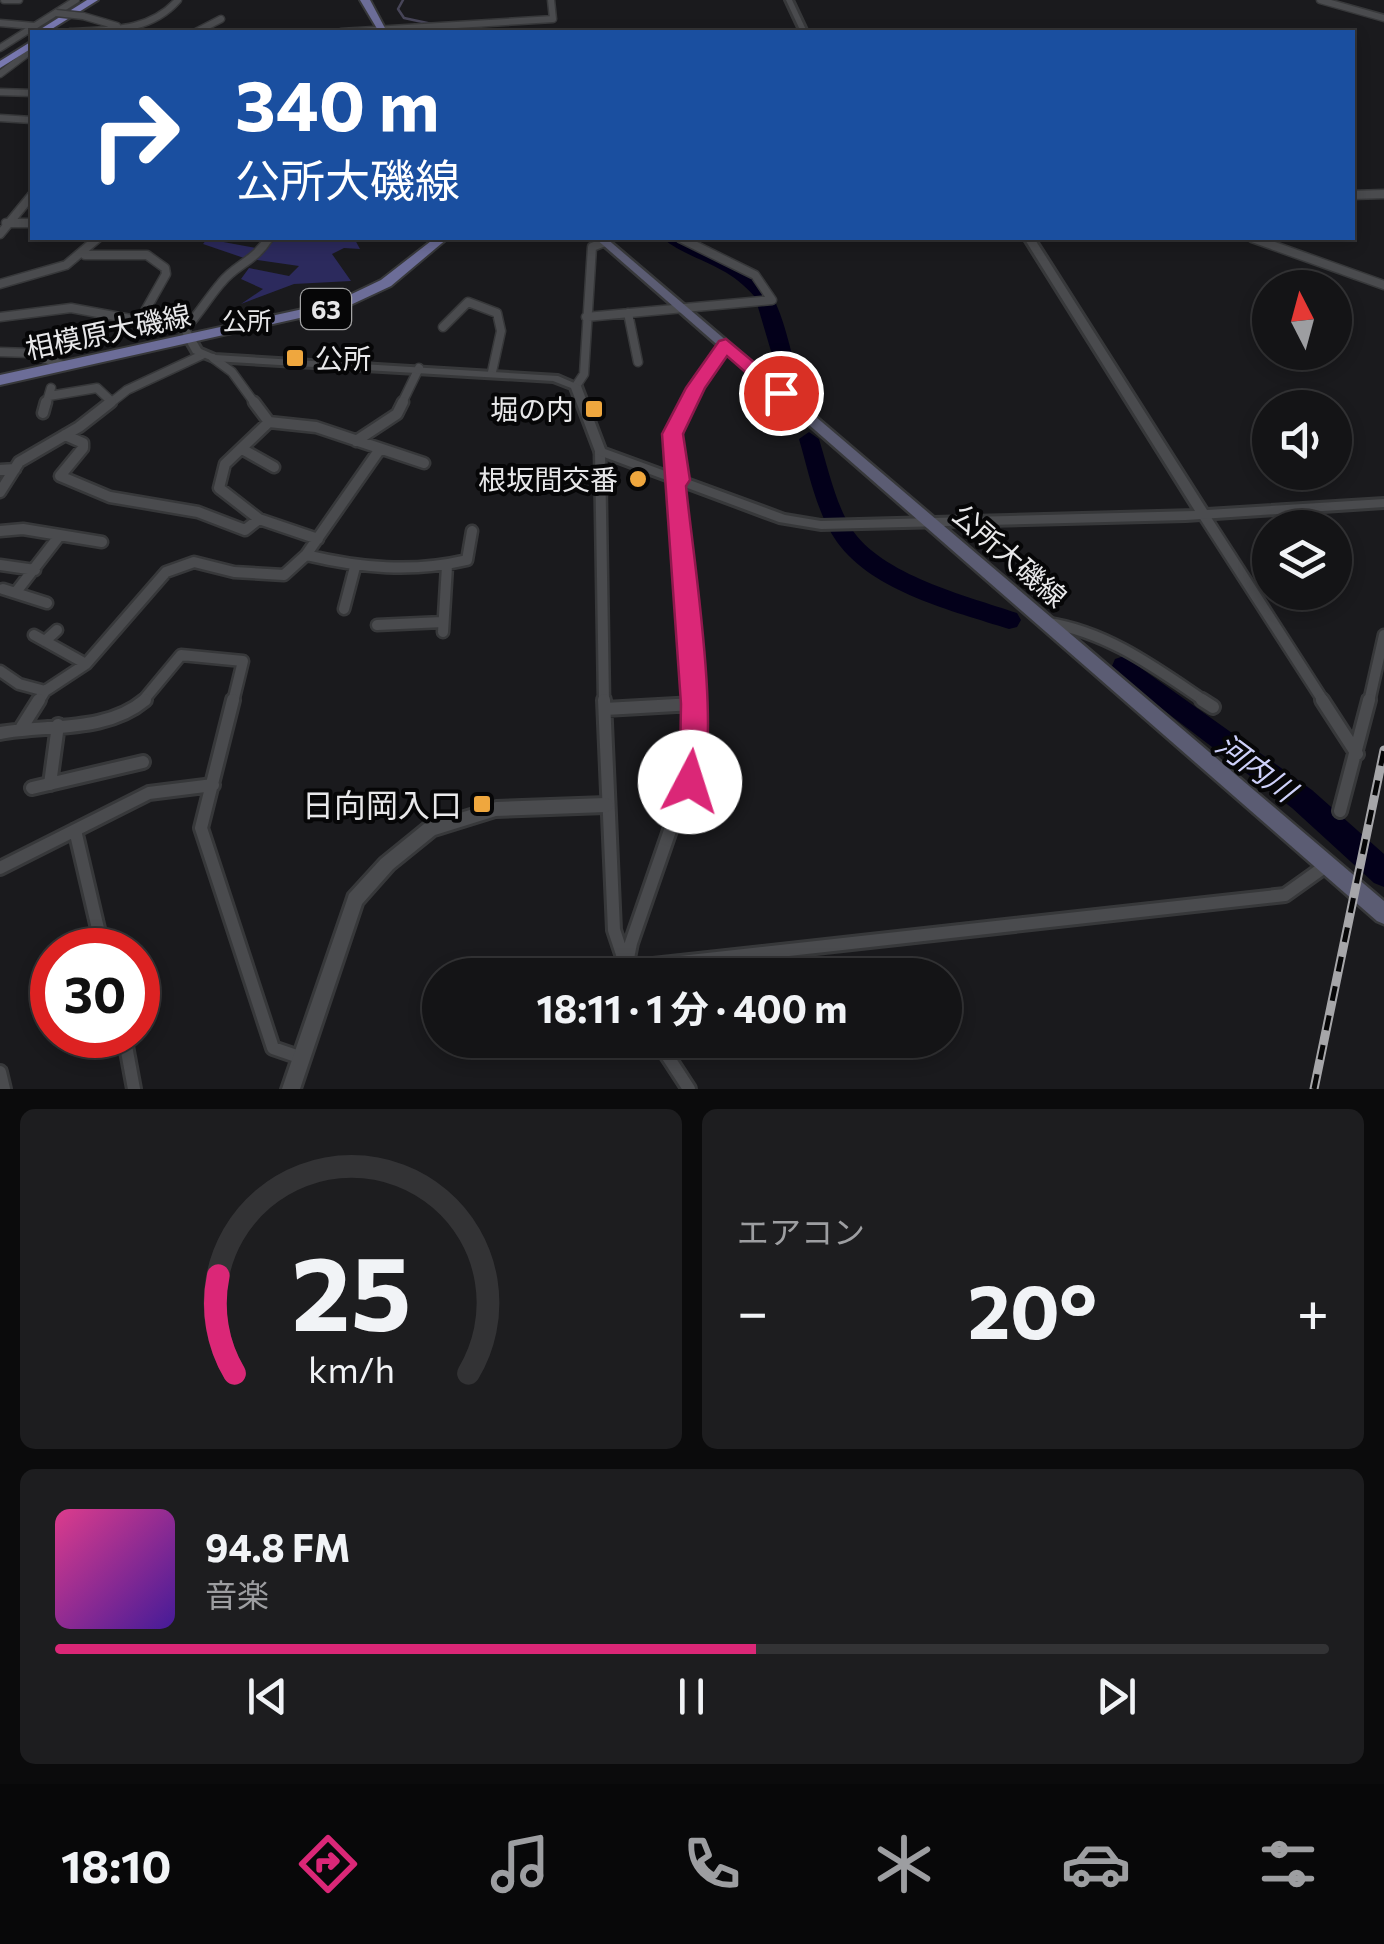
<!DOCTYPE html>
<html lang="ja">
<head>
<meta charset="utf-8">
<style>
	:root { --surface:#141416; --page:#1d1d1f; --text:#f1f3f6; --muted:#9d9ea1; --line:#333335; --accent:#db2777 }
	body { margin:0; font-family:Commissioner,"Noto Sans JP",sans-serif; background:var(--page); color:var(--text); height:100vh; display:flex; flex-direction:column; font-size:38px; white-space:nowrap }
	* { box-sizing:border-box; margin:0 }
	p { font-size:32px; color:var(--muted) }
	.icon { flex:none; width:55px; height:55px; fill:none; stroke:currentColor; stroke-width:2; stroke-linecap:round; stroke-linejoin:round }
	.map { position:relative; height:1089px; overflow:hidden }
	.sheet { display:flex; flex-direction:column; gap:20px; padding:20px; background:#0b0b0c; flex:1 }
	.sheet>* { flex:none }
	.banner { position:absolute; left:30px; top:30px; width:1325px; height:210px; border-radius:0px; box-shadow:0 5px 15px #0003,0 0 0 2px var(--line); background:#1a4fa0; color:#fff; overflow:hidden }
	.needle { width:65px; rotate:354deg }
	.buttons { position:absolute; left:1252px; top:270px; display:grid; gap:20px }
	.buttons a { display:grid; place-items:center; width:100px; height:100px; border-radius:50%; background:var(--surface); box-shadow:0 5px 15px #0003,0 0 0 2px var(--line); font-size:50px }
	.speed { position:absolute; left:30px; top:928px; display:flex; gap:20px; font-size:50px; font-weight:700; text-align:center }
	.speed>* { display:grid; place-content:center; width:130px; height:130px; border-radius:50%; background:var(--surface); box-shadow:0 5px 15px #0003,0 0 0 2px var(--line); line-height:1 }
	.speed .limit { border:15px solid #d22; background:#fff; color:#111 }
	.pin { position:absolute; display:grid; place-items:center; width:85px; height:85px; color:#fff; margin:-42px; border:5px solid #fff; border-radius:50%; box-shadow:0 2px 10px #0007 }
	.me { position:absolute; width:110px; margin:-55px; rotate:5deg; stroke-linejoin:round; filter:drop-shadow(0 0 8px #0008) }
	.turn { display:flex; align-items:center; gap:35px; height:210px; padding:0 40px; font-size:45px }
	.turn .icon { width:130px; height:130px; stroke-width:2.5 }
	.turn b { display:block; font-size:70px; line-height:85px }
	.big { font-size:75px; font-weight:700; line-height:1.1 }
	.sheet .card { flex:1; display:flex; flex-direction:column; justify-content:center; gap:15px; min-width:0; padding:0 35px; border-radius:15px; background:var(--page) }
	.sheet .dial { align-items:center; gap:0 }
	.dial svg { height:260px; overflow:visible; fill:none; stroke:var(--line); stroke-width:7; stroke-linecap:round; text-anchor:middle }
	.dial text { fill:var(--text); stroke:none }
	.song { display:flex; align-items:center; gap:30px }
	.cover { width:120px; height:120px; border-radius:15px; background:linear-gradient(135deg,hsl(330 70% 55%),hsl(260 70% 35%)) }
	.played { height:10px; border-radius:5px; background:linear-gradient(90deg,var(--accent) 55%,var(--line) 55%) }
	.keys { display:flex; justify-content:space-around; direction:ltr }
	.heat { display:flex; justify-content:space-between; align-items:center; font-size:55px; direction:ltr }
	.sheet .tiles { flex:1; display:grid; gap:20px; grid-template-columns:1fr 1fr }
	.card:last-child { grid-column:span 2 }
	.trip { position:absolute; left:422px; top:958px; width:540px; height:100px; border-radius:50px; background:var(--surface); box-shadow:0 5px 15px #0003,0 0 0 2px var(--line); font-weight:700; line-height:100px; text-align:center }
	.menu { display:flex; height:160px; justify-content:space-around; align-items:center; background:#080809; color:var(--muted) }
	.menu .icon { width:70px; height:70px }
	.menu .on { color:var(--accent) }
	.menu b { font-size:45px; color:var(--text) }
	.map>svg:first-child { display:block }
	.green { fill:#2c2a5d }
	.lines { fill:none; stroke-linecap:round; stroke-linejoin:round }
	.stream { stroke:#474558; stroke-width:2.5 }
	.river { fill:#03001a; fill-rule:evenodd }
	.minor-far3-casing { stroke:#37383a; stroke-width:9 }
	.minor-far2-casing { stroke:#37383a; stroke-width:11 }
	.minor-far1-casing { stroke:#37383a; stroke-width:15 }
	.minor-casing { stroke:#37383a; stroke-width:18 }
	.tertiary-casing { stroke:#37383a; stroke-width:6 }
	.secondary-casing { stroke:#37383a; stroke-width:5 }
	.primary-casing { stroke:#37383a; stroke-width:4 }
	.trunk-casing { stroke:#37383a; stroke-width:4 }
	.minor-far3 { stroke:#4a4b4e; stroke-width:6 }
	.minor-far2 { stroke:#4a4b4e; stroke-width:8 }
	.minor-far1 { stroke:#4a4b4e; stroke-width:10 }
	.minor { stroke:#4a4b4e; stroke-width:12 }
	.tertiary { fill:#4a4b4e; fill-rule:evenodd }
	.secondary { fill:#5b5c73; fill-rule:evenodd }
	.primary { fill:#6c6d98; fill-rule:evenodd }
	.trunk { fill:#7878b0; fill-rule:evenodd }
	.rail-casing { stroke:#a6a6a9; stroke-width:9 }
	.rail { stroke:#060607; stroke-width:5; stroke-dasharray:15; stroke-linecap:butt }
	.minor-bridge-casing { stroke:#37383a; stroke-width:9; stroke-linecap:butt }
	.minor-bridge { stroke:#4a4b4e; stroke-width:6 }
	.route { fill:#db2777; stroke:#8e194d; stroke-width:2.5 }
	.poi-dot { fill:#efa73e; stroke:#060607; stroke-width:4 }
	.labels { text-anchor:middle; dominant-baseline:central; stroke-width:8; stroke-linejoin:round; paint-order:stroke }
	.shield { fill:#060607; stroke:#a4a4a5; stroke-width:2.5 }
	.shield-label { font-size:25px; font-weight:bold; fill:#e7e7e9 }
	.far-neighbourhood-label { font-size:25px; fill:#e7e7e9; stroke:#060607 }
	.street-label { font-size:28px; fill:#e7e7e9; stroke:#060607 }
	.poi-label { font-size:28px; fill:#e7e7e9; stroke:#060607; text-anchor:end }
	.water-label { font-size:30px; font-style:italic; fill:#ced1fa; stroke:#060607 }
	.near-poi-label { font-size:32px; fill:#e7e7e9; stroke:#060607; text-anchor:end }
</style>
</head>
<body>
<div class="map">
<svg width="1384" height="1089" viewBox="0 0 1384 1089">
	<rect width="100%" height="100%" fill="#1a1a1d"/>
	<path class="green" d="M 285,238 L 354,238 L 360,249 L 344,248 L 332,254 L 351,281 L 294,284 L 241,304 L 263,289 L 241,279 L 249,268 L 289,276 L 299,266 L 244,258 L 203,244 L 207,239 L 256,248 Z"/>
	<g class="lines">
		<path class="stream" d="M 403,0 L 398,9 L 404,18 L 432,24"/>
		<path class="river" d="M 662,238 C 698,236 751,262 771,294 C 786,320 791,357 801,385 L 798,389 L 784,389 L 781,385 L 755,297 C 725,262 692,262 662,238 Z
			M 809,432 L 819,439 C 828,468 835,502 851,528 C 881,575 967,596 1017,613 L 1021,620 L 1017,627 L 1009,629 C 953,611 873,592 837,542 C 816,512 809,473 799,439 Z
			M 1124,656 L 1312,790 L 1384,854 L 1384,887 L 1374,883 L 1292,808 L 1115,673 L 1112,666 L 1115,659 Z"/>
		<defs>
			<path id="minor-far3" d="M 4,0 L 19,0
				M 1320,0 L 1384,18
				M 83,16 L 117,26
				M 0,23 L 34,26
				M 70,32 C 110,30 150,32 178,0
				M 196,32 L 221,19
				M 341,32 L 553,19 L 551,0
				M 0,48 L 76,0
				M 0,74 L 32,50
				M 0,92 L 32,93
				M 0,118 L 32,120"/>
			<path id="minor-far2" d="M 1352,195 L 1384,194
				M 6,223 L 32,223
				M 0,234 L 32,195
				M 1252,238 L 1384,285
				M 85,255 L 147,255 L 165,268 L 166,274 L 140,320
				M 0,284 L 66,265 L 98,238
				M 628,313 L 638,362
				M 0,317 L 71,308 L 185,329 L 190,339
				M 586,317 L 772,300 L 755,275 L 680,238
				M 443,327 L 468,302 L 497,313 L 501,331 L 492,372
				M 185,329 C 199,314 208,298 221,283 C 236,264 253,263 269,238
				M 0,352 L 30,353 L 65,366
				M 213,358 L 232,372 L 256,405
				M 576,386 L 584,374 L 592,247 L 605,242
				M 49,396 L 97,388 L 112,402
				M 46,405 L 51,388
				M 108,405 L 127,390 L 202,355
				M 401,405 L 419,368
				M 685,405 L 726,345"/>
			<path id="minor-far1" d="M 254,402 L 269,422
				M 43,413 L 46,402
				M 65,435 L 83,443 L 83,448 L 60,476 L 110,497 L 198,512 L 245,530 L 259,519
				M 356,441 L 397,414 L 403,402
				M 242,449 L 274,467
				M 600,451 L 604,702
				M 0,470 L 15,469
				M 674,479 L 694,702
				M 679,480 L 675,439 L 686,402
				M 0,492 L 19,462 L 79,427 L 111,402
				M 1203,514 L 1324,702
				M 0,531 L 23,529 L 102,542
				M 318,539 L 259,519 L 219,488 L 225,464 L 269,422 L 316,427 L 424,463
				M 306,555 C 361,568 412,573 467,560 L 472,531
				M 0,565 L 35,570
				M 3,589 L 47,603
				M 16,592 L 60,535
				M 344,609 L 355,567
				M 1048,623 C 1108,632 1157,669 1206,702
				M 377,625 L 443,622
				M 443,632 L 447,566
				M 34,635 L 86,664
				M 45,641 L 57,630
				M 0,671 L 19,684 L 45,691
				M 38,702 L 45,691 L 86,664 L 166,572 L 194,562 L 234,572 L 284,575 L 306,555 L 380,449
				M 142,702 L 181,655 L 243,661 L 233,702
				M 1369,702 L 1384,635"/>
			<path id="minor" d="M 233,700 L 201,828 L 273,1048 L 302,1058
				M 604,700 L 614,930 L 629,975
				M 694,700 L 694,761 L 631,943 L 626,968 L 1285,895 L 1327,865
				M 1202,700 L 1213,707
				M 1322,700 L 1357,754
				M 605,709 L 694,704
				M 22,727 L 39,700
				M 0,733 C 48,724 106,733 145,700
				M 50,784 L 58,725
				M 32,788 L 143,762
				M 1340,811 L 1369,700
				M 75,830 L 103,950
				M 0,868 L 149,793 L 213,785
				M 124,1035 L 134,1089
				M 657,1040 L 689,1089
				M 0,1072 L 4,1089"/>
			<path id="tertiary" d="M 786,0 L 792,0 L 807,32 L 801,32 Z
				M 1024,238 L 1034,238 L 1207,510 L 1384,499 L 1384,507 L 1186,520 L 821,529 L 779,522 L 596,454 L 571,388 L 553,381 L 213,361 L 193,353 L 185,339 L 186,337 L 194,337 L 201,349 L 215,355 L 558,376 L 581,386 L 605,449 L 785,515 L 821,521 L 1195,511 Z
				M 606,798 L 611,800 L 614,805 L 611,810 L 606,812 L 496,816 L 435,835 L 393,869 L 362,904 L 300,1089 L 282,1089 L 347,900 L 349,894 L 381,859 L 424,824 L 496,802 Z"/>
			<path id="secondary" d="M 595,238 L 606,238 L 1384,901 L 1384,924 L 1377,921 Z"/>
			<path id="primary" d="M 360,0 L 370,0 L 387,32 L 379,32 Z
				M 435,238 L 448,238 L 391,286 L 344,308 L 0,385 L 0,375 L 335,302 L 381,280 Z"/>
			<path id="trunk" d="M 87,0 L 98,0 L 47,32 L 36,32 Z
				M 32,41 L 32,48 L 0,68 L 0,61 Z"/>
		</defs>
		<use href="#minor-far3" class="minor-far3-casing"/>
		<use href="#minor-far2" class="minor-far2-casing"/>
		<use href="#minor-far1" class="minor-far1-casing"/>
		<use href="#minor" class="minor-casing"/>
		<use href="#tertiary" class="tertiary-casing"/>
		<use href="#secondary" class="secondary-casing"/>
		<use href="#primary" class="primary-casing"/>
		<use href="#trunk" class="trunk-casing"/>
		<use href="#minor-far3" class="minor-far3"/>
		<use href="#minor-far2" class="minor-far2"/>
		<use href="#minor-far1" class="minor-far1"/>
		<use href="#minor" class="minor"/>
		<use href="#tertiary" class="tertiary"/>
		<use href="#secondary" class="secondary"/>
		<use href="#primary" class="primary"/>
		<use href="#trunk" class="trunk"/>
		<defs>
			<path id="rail" d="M 1314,1089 L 1384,750"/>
		</defs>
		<use href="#rail" class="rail-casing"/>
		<use href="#rail" class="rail"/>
		<defs>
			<path id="minor-bridge" d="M 56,13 L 83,16"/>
		</defs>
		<use href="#minor-bridge" class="minor-bridge-casing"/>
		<use href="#minor-bridge" class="minor-bridge"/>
	</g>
	<path class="route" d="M 726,339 L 791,393 L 781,399 L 774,397 L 727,356 L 705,388 L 683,434 L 690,480 L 686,486 C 692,549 723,741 699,790 L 690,794 L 680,790 L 676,782 L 680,761 L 681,704 L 662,434 L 686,388 L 719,341 Z"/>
	<g class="poi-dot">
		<rect x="285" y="348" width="20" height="20" rx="5"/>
		<rect x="584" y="399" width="20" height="20" rx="5"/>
		<circle cx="638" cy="479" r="10"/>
		<rect x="472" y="794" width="20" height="20" rx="5"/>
	</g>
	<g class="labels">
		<rect class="shield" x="301" y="289" width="50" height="40" rx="8"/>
		<g class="shield-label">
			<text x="326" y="309">63</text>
		</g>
		<g class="far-neighbourhood-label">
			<text x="247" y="320">公所</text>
		</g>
		<g class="street-label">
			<text transform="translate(108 331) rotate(-12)">相模原大磯線</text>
			<text transform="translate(1010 555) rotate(41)">公所大磯線</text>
		</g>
		<g class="poi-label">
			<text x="315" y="358" text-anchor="start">公所</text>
			<text x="574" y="409">堀の内</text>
			<text x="618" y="479">根坂間交番</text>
		</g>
		<g class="water-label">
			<text transform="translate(1257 766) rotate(37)">河内川</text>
		</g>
		<g class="near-poi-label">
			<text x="462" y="804">日向岡入口</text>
		</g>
	</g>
</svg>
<div class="buttons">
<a><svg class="needle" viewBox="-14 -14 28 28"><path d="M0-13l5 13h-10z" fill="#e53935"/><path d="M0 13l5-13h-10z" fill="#9d9ea1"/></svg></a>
<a><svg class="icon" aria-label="sound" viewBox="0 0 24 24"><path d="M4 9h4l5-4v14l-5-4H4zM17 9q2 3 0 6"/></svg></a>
<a><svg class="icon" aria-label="layers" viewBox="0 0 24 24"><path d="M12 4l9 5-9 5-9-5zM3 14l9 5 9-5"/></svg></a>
</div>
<div class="speed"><div class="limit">30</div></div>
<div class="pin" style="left:781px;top:393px;background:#d93025"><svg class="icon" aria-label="arrive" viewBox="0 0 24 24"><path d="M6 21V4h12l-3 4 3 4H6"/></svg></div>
<svg class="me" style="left:690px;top:782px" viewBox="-20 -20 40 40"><circle r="19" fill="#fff"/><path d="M0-13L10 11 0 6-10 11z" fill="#db2777"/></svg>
<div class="trip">18:11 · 1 分 · 400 m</div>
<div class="banner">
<div class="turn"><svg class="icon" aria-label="right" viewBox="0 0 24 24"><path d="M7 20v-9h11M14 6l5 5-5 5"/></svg><div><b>340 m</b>公所大磯線</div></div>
</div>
</div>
<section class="sheet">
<div class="tiles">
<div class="card dial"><svg viewBox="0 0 100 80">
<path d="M14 69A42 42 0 1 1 86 69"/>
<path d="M14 69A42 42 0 0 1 9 39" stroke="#db2777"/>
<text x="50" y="56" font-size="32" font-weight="700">25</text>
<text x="50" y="72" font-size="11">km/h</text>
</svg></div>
<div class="card"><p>エアコン</p>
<div class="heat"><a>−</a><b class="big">20°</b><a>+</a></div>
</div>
<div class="card">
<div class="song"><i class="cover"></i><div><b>94.8 FM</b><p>音楽</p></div></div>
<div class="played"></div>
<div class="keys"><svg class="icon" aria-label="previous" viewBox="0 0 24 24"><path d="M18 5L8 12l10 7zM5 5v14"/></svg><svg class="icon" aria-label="pause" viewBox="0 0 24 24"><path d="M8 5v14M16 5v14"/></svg><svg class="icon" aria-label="next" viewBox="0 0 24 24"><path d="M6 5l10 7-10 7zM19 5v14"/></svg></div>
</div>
</div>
</section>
<nav class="menu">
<b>18:10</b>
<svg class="icon on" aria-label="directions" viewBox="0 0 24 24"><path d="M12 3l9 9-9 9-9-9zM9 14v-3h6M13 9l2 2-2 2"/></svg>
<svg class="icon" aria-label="music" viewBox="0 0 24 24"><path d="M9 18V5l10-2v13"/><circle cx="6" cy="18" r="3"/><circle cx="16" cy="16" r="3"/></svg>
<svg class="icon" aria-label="phone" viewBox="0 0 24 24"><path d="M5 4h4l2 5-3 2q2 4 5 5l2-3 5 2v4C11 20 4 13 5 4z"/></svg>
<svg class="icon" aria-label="climate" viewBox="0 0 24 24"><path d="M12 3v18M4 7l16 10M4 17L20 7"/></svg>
<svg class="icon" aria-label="car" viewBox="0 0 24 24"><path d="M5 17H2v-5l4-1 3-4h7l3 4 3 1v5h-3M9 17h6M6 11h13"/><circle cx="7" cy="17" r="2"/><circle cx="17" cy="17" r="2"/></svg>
<svg class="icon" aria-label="filters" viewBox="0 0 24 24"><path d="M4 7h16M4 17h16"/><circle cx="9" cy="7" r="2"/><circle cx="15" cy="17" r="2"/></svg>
</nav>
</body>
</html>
